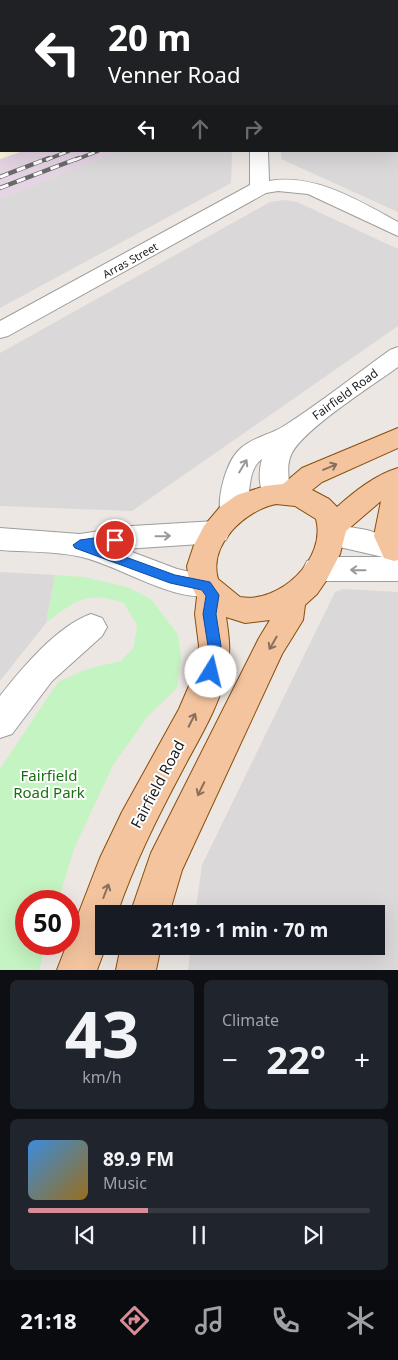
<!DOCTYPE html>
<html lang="en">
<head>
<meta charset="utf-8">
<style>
	:root { --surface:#171b24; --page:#20242c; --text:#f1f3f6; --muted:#9ea1a6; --line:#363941; --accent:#d78c98 }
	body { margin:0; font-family:"Noto Sans",sans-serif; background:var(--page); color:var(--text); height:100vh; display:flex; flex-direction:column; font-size:19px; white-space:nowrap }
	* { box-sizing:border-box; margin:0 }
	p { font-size:16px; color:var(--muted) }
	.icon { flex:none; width:28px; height:28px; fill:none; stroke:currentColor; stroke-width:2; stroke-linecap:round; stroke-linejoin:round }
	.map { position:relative; height:970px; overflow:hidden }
	.drawer { display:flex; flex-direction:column; gap:10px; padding:10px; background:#0d0f14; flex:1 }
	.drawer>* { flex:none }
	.hud { position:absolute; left:0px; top:0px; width:399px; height:152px; box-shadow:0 5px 20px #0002; background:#202124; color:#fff; overflow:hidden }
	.speed { position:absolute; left:15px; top:890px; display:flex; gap:10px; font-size:25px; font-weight:700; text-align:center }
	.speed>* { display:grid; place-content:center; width:65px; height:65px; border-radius:50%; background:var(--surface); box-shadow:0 5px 20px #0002; line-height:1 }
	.speed .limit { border:8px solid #d22; background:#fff; color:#111 }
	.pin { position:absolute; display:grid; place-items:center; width:42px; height:42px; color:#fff; margin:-21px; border:2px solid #fff; border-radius:50%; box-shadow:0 1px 5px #0007 }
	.me { position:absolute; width:55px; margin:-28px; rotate:9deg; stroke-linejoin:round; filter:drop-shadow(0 0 4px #0008) }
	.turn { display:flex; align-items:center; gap:18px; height:105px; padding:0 25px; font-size:22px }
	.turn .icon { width:65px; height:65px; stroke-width:2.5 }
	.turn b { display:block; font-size:35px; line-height:42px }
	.lanes { display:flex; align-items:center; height:48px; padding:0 25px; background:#0003; justify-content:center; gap:25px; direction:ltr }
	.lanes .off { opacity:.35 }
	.big { font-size:38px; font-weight:700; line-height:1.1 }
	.drawer .widget { flex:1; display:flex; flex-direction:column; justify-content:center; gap:8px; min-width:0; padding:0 18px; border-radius:8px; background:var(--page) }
	.drawer .dial { align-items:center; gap:0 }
	.dial b { font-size:65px; line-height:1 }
	.song { display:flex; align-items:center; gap:15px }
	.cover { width:60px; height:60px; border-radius:8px; background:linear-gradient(135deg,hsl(210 70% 55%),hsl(40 70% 35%)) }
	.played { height:5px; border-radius:2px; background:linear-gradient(90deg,var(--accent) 35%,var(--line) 35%) }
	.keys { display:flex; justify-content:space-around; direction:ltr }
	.heat { display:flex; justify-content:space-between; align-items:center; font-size:28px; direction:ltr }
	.drawer .tiles { flex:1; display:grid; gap:10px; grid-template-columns:1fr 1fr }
	.widget:last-child { grid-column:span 2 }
	.trip { position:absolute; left:95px; top:905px; width:290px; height:50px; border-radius:0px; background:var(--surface); box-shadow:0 5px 20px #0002; font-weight:700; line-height:50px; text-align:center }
	.tab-bar { display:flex; height:80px; justify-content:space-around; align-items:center; background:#090b0e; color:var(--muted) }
	.tab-bar .icon { width:35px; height:35px }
	.tab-bar .active { color:var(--accent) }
	.tab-bar b { font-size:22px; color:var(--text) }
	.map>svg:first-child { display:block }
	.residential { fill:#dad8d9 }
	.industrial { fill:#e5d4e4 }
	.education { fill:#fcf8db }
	.park { fill:#c4f4c1 }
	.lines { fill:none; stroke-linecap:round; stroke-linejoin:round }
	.minor-casing { stroke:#9d9d9d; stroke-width:2 }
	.major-casing { stroke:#884e0b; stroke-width:2 }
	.minor { fill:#fff; fill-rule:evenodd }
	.major { fill:#f4c49f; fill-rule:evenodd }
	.rail-far1-casing { stroke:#6a6a6a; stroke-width:4 }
	.rail-casing { stroke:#6a6a6a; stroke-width:4.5 }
	.rail-far1 { stroke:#fff; stroke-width:2.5; stroke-dasharray:7; stroke-linecap:butt }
	.rail { stroke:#fff; stroke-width:3; stroke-dasharray:9; stroke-linecap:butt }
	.wall { fill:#a29996 }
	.oneway { stroke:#999 }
	.oneway2 { stroke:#88705e }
	.route { fill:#1a73e8; stroke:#114b97 }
	.labels { text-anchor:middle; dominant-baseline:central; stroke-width:4; stroke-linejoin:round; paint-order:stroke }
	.far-street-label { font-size:11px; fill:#1c1c1c; stroke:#fff }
	.street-label { font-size:12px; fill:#1c1c1c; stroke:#fff }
	.near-park-label { font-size:15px; fill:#187013; stroke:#fff }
	.near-street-label { font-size:15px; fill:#1c1c1c; stroke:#fff }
</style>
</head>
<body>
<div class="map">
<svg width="398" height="970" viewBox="0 0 398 970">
	<rect width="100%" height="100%" fill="#ece7e2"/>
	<path class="residential" d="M 398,84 L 398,212 L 281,159 L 281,151 L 398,151 Z
		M 118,151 L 232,151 L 231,183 L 0,308 L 0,199 Z
		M 285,200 L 297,202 L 398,249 L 398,326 L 132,511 L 0,506 L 0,353 L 270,202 Z
		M 0,572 L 55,575 L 46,623 L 0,681 Z
		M 344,589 L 398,592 L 398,970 L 188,970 L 191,946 L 376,946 L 376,914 L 195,914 L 202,865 L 335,592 Z"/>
	<path class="industrial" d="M 23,151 L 118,151 L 0,199 L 0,159 Z"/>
	<path class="education" d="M 0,0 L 194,0 L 195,1 L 1,1 L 1,151 L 23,151 L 0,159 Z"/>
	<path class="park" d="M 55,575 L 84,577 L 127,587 L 151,599 L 178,635 L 181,657 L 177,688 L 148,716 L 113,765 L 74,849 L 58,901 L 26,901 L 26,944 L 46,944 L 39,970 L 0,970 L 0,769 L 58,682 L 87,669 L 121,661 L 134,647 L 137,625 L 124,603 C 86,590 74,602 46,623 Z"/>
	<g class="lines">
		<defs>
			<path id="minor" d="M 324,0 L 338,0 L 338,1 L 324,1 Z
				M 250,151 L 268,151 L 269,181 C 315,173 359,201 398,222 L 398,236 L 308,194 L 278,191 L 266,193 L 8,336 L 0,338 L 0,321 L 250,185 Z
				M 398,347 L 398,367 C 373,385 304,429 292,453 C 283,469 294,487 286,501 L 276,504 L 266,501 C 259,489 258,473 262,459 C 244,472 253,502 243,519 L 233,522 L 223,519 C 214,504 226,461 240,449 C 253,437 270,435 284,426 C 320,403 355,375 390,350 Z
				M 216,521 L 226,524 L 230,532 L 226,540 L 216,543 L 124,549 L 177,569 L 217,578 L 221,586 L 217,594 C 178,607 117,563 77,556 C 52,551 25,552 0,550 L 0,528 L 80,534 L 132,526 Z
				M 332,524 L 367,530 L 398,540 L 398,581 L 318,581 L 307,577 L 303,569 L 307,561 L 318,557 L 383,557 L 322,543 L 318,535 L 322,527 Z
				M 91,614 L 102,618 L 107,627 L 102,636 L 52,681 L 12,734 L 0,738 L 0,696 C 22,668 57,626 91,614 Z"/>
			<path id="major" d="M 398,428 L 398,448 L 322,482 L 312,490 L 329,499 L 337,507 C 355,491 375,475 398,468 L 398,560 L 394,561 L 384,558 L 374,536 L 381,501 L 346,531 L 340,554 L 326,581 L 317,594 L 305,605 L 303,620 L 282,654 L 182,870 L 169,914 L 130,914 L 151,853 L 259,638 L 270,620 L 245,623 L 226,617 C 229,636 231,652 227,670 C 220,706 198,740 182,771 C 157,818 134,864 117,914 L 104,914 L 104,946 L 106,946 L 97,970 L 57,970 L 67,944 L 69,944 L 69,938 L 100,858 L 122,812 L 179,709 L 195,672 L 199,646 L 195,614 L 197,597 L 189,581 L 187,566 L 194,545 L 204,526 L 220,507 L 237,495 L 265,486 L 283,484 L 302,468 ZM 276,504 L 295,506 L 316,519 C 327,559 279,604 240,597 L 218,579 C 208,544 246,510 276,504 Z
				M 121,946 L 161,946 L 156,970 L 116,970 Z"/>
		</defs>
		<use href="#minor" class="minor-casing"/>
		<use href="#major" class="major-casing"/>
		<use href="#minor" class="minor"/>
		<use href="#major" class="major"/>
		<defs>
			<path id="rail-far1" d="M 46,160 L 69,151
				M 75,160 L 98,151"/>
			<path id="rail" d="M 0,177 L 49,158
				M 0,188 L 79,158"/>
		</defs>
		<use href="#rail-far1" class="rail-far1-casing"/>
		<use href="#rail" class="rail-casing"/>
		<use href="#rail-far1" class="rail-far1"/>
		<use href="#rail" class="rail"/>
	</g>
	<path class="wall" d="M 0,0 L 65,0 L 65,1 L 1,1 L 1,12 L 0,12 Z"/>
	<defs><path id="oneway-shaft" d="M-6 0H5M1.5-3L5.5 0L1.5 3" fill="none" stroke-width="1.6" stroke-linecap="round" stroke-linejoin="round" transform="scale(1.25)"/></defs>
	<g class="oneway">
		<use href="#oneway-shaft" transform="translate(243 466) rotate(-59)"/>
		<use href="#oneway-shaft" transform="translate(163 536) rotate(-1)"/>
		<use href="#oneway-shaft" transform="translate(358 570) rotate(-179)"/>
	</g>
	<g class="oneway2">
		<use href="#oneway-shaft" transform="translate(330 467) rotate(-23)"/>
		<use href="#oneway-shaft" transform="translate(273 643) rotate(120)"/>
		<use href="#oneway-shaft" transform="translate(192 720) rotate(-63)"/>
		<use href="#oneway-shaft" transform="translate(201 789) rotate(116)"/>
		<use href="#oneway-shaft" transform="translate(106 891) rotate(-69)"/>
	</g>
	<path class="route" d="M 115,535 L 119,537 L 121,540 L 119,543 L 98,547 L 175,575 L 210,582 L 219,595 L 216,614 L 221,646 L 215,677 L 206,677 L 204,672 L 208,646 L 203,614 L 206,596 L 202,590 L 170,583 L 75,548 L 73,545 L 80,540 Z"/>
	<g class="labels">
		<g class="far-street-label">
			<text transform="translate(130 260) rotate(-29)">Arras Street</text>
		</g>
		<g class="street-label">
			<text transform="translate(345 394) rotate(-36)">Fairfield Road</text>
		</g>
		<g class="near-park-label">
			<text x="49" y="775">Fairfield<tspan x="49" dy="17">Road Park</tspan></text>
		</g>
		<g class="near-street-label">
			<text transform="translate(157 784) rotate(-62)">Fairfield Road</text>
		</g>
	</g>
</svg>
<div class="speed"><div class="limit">50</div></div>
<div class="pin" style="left:115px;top:540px;background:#d93025"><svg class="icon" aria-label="arrive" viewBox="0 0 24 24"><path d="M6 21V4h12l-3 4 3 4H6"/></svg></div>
<svg class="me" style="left:211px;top:672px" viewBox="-20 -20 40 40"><circle r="19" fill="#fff"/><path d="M0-13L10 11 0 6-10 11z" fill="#1a73e8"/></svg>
<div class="trip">21:19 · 1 min · 70 m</div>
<div class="hud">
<div class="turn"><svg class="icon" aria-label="left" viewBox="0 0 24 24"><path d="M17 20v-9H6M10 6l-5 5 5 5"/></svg><div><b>20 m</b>Venner Road</div></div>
<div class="lanes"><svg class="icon" aria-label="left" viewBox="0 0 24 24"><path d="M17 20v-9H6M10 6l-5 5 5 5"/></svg><svg class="icon off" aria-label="ahead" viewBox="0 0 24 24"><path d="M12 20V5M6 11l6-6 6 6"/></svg><svg class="icon off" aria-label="right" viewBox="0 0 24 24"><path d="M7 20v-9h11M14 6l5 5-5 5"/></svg></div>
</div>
</div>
<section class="drawer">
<div class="tiles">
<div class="widget dial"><b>43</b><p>km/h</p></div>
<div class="widget"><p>Climate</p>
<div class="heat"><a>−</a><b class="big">22°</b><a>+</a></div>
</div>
<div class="widget">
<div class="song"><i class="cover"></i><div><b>89.9 FM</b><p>Music</p></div></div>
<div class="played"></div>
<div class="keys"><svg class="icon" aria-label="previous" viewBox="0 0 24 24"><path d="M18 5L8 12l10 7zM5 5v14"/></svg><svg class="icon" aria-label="pause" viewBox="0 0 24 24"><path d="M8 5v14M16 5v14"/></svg><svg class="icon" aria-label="next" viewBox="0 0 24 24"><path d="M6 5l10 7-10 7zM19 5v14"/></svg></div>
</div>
</div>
</section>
<nav class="tab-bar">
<b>21:18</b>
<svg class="icon active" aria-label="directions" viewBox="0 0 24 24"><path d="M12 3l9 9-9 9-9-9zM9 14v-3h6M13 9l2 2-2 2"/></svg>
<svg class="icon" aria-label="music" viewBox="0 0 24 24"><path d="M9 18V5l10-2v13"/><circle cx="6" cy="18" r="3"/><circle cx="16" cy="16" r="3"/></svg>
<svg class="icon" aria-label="phone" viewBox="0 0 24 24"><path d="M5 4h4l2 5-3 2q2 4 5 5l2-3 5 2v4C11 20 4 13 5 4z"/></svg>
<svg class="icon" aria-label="climate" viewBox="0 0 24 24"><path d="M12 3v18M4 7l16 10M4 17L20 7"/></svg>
</nav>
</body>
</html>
